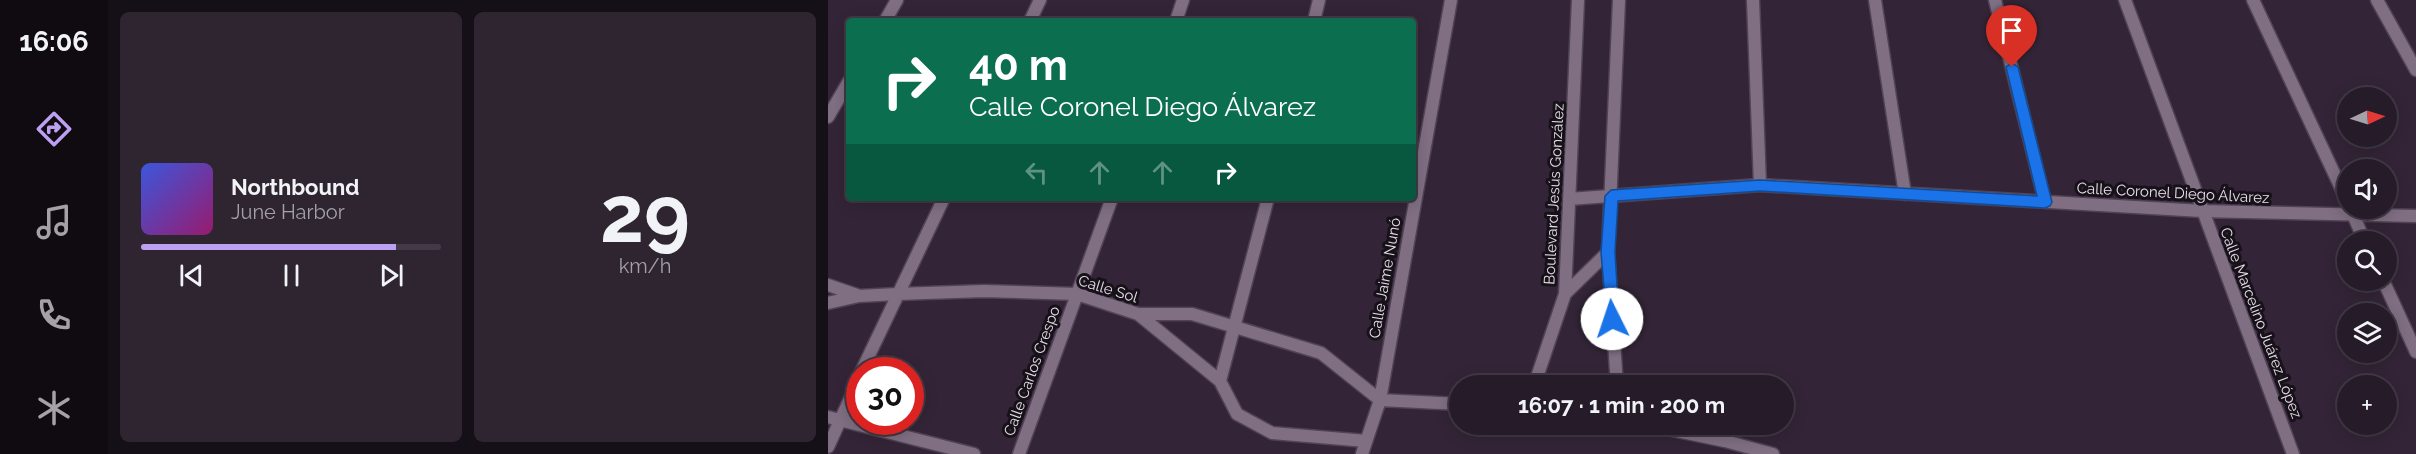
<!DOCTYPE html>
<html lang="es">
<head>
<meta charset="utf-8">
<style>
	:root { --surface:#261c29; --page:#2e2531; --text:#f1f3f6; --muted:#a4a1a8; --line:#423a46; --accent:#bca0f2 }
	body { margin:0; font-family:Raleway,sans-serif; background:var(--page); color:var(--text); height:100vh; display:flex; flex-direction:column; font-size:22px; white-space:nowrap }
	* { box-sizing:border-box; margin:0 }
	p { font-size:20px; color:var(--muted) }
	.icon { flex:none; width:33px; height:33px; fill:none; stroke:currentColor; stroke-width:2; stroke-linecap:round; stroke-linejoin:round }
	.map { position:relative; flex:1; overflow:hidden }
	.sheet { display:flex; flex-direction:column; gap:12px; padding:12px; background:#150f17; width:720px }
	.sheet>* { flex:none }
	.guide { position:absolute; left:18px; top:18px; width:570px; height:183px; border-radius:6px; box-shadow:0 3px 15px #0003,0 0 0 2px var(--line); background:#0b6e4f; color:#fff; overflow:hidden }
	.needle { width:39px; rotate:86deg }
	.controls { position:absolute; left:1509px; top:87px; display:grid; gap:12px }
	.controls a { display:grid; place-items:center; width:60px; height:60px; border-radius:50%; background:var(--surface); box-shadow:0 3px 15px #0003,0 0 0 2px var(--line); font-size:30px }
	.speed { position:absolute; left:18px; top:357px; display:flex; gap:12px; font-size:30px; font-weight:700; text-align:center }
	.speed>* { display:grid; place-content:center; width:78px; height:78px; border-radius:50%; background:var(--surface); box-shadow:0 3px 15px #0003,0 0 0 2px var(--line); line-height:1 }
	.speed .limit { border:9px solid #d22; background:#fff; color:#111 }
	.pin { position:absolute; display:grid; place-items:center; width:51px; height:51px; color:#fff; margin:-62px -26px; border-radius:50% 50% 50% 0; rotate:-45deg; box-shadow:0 0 6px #0007 }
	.pin .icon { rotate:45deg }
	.me { position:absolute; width:66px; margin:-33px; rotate:356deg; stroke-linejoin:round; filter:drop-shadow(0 0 4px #0008) }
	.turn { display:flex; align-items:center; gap:21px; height:126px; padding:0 24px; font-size:27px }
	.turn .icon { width:78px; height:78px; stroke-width:2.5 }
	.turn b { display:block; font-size:42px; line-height:51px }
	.lanes { display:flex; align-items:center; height:57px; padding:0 24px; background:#0003; justify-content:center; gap:30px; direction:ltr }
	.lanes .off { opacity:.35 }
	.sheet .tile { flex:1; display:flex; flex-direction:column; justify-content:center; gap:9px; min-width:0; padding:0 21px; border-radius:9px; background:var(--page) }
	.sheet .dial { align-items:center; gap:0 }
	.dial b { font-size:78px; line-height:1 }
	.song { display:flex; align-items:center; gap:18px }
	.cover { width:72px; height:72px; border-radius:9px; background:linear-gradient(135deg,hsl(230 70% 55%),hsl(320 70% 35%)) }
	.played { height:6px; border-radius:3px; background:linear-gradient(90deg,var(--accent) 85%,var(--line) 85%) }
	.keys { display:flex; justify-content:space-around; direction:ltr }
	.sheet .tiles { flex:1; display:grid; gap:12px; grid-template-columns:repeat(2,1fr) }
	.trip { position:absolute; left:621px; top:375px; width:345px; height:60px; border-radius:30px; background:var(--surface); box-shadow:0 3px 15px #0003,0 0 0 2px var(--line); font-weight:700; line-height:60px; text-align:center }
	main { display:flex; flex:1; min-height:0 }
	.tab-bar { display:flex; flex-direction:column; width:108px; justify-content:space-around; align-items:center; background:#0f0b10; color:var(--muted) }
	.tab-bar .icon { width:42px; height:42px }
	.tab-bar .active { color:var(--accent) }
	.tab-bar b { font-size:27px; color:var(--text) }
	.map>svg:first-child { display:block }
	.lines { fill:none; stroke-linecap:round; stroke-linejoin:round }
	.minor-casing { stroke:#504354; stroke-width:15 }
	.minor { stroke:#806f83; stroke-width:12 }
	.route { fill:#1a73e8; stroke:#114b97; stroke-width:1.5 }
	.labels { text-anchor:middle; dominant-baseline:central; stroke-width:6; stroke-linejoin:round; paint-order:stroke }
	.street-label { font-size:15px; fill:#e8deea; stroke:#171119 }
</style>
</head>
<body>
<main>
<nav class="tab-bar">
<b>16:06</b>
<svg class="icon active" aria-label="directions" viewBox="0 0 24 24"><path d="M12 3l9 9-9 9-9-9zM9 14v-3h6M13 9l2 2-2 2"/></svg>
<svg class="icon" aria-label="music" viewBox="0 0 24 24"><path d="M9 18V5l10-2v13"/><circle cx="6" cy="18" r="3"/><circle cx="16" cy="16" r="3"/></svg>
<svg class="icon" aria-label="phone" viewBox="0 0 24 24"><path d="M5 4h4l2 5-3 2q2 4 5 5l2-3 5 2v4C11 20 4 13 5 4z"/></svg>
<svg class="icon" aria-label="climate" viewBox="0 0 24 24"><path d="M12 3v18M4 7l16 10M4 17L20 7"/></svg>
</nav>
<section class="sheet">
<div class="tiles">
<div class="tile">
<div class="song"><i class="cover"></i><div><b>Northbound</b><p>June Harbor</p></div></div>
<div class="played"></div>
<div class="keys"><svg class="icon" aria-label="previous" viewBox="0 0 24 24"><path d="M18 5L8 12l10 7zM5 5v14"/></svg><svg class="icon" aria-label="pause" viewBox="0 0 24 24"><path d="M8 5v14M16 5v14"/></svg><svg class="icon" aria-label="next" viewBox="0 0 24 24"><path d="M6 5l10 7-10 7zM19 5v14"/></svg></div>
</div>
<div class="tile dial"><b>29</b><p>km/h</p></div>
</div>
</section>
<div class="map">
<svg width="1588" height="454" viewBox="0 0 1588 454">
	<rect width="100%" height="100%" fill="#332537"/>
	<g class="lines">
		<defs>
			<path id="minor" d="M 925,0 L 932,185
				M 1047,0 L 1077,194
				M 1167,0 L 1217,202
				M 1297,0 L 1465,454
				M 1425,0 L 1520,203
				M 1549,0 L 1588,70
				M 57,21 L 69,0
				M 202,21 L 212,0
				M 348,21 L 355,0
				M 486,21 L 491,0
				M 0,117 L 21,81
				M 741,199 L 932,185 L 1374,211 L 1588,216
				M 1523,210 L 1537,242
				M 1555,280 L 1588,352
				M 0,285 L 29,295
				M 737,294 L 780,252
				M 0,303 L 31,296 L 69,294 L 156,291 L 249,294 L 310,314 L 392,381 L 409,414 L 444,433 L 538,441
				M 310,314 L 364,314 L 493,353 L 552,400 L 632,404
				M 34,370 L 116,198
				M 392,381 L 440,198
				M 706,386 L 737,294 L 750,0
				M 789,386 L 780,252 L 791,0
				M 0,417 L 146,454
				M 815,424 L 897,441 L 945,454
				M 0,447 L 32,377
				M 191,454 L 284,198
				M 534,454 L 552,400 L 623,0"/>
		</defs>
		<use href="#minor" class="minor-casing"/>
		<use href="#minor" class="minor"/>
	</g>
	<path class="route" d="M 1184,63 L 1190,67 L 1224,202 L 1222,206 L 1217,208 L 932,191 L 790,201 L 787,252 L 791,319 L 789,323 L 784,325 L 779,323 L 773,252 L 777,196 L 783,190 L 932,180 L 1209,196 L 1178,67 Z"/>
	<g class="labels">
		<g class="street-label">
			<text transform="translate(1345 193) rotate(3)">Calle Coronel Diego Álvarez</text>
			<text transform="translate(726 194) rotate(-87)">Boulevard Jesús González</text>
			<text transform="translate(557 278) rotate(-80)">Calle Jaime Nunó</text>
			<text transform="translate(280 289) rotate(17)">Calle Sol</text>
			<text transform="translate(1433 323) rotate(69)">Calle Marcelino Juárez López</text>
			<text transform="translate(204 371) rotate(-70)">Calle Carlos Crespo</text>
		</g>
	</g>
</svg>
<div class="controls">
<a><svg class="needle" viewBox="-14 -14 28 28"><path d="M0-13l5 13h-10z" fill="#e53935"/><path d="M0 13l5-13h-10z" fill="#a4a1a8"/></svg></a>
<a><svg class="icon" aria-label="sound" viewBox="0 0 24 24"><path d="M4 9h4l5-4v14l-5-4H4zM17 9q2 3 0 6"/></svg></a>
<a><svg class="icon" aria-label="search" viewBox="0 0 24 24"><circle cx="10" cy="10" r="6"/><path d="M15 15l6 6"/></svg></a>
<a><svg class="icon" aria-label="layers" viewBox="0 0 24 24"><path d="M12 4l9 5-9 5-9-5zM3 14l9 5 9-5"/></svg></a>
<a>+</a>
</div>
<div class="speed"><div class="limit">30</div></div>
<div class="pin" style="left:1184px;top:67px;background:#d93025"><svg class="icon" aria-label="arrive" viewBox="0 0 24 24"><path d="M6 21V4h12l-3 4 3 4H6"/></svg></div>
<svg class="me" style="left:784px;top:319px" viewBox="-20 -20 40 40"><circle r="19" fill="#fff"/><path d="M0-13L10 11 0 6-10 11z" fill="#1a73e8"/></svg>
<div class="trip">16:07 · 1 min · 200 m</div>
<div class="guide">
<div class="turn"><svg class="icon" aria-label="right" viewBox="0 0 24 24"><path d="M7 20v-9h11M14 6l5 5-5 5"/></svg><div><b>40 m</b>Calle Coronel Diego Álvarez</div></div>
<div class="lanes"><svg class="icon off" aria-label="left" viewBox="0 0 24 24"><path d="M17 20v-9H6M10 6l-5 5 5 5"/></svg><svg class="icon off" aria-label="ahead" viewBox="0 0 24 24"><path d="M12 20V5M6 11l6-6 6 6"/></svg><svg class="icon off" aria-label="ahead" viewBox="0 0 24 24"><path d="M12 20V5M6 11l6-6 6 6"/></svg><svg class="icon" aria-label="right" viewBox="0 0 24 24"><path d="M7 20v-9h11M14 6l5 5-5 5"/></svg></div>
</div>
</div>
</main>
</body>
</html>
